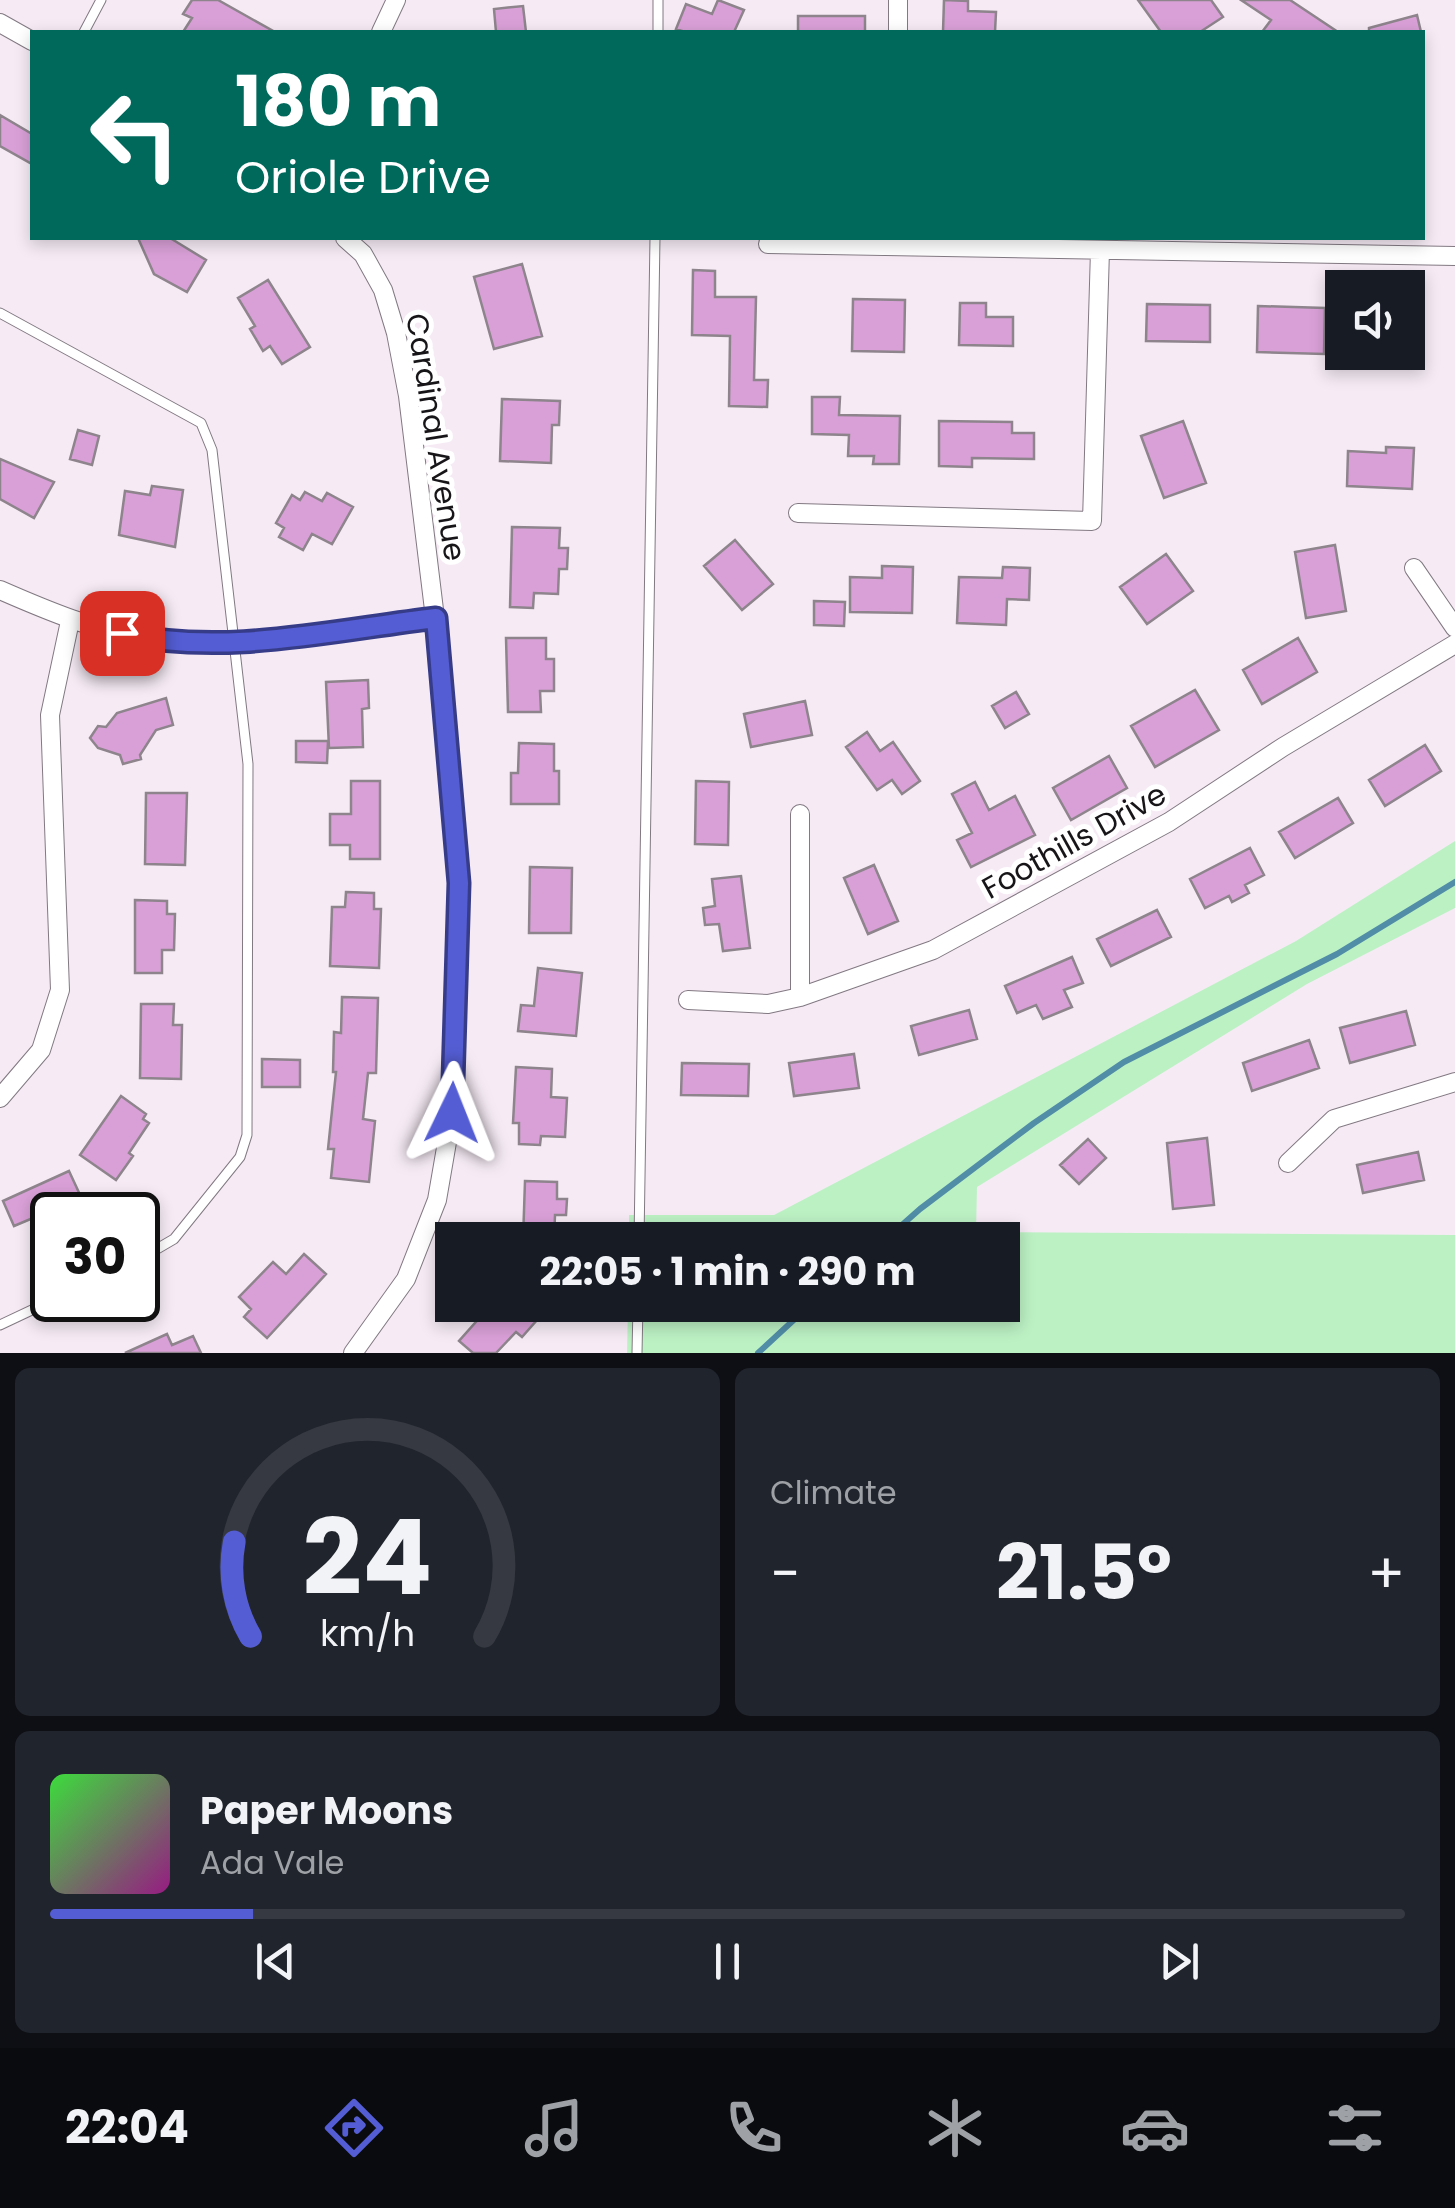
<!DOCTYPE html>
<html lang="en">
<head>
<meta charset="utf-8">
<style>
	:root { --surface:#171b24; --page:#20242c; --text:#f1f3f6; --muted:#9ea1a6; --line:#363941; --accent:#545dd3 }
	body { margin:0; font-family:Poppins,sans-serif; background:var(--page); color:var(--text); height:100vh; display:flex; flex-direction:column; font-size:38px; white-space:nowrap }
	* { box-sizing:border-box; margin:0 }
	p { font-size:32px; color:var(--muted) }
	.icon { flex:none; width:55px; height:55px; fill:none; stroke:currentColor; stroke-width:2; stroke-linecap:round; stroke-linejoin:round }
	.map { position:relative; height:1353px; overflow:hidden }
	.drawer { display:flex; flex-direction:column; gap:15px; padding:15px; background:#0d0f14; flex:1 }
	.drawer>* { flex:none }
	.top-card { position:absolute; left:30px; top:30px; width:1395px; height:210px; border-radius:0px; box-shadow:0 5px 15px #0003; background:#00695c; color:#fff; overflow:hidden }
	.fabs { position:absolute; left:1325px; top:270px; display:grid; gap:20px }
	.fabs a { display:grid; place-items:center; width:100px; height:100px; border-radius:0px; background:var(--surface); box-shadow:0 5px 15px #0003; font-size:50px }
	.speed { position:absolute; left:30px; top:1192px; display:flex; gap:20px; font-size:50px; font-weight:700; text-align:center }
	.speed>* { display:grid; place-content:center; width:130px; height:130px; border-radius:50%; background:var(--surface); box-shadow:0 5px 15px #0003; line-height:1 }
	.speed .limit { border:5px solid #111; border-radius:15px; background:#fff; color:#111 }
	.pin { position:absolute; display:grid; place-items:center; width:85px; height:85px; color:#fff; margin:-42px; border-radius:20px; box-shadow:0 5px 15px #0006 }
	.me { position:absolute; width:110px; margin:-55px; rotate:2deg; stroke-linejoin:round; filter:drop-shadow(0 0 8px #0008) }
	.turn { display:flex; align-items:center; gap:35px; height:210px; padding:0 40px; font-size:45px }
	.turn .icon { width:130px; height:130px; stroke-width:2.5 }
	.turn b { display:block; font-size:70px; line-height:85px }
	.big { font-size:75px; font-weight:700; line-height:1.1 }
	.drawer .tile { flex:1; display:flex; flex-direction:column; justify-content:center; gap:15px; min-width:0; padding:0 35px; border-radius:15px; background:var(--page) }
	.drawer .dial { align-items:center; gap:0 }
	.dial svg { height:260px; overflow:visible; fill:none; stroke:var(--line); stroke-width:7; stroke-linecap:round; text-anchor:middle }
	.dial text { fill:var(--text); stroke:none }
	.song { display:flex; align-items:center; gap:30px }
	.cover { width:120px; height:120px; border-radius:15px; background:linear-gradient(135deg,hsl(120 70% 55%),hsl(310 70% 35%)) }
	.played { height:10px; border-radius:5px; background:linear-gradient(90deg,var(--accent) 15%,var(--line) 15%) }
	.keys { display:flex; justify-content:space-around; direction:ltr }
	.heat { display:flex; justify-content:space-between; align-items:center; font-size:55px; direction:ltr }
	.drawer .tiles { flex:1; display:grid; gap:15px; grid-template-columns:1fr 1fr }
	.tile:last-child { grid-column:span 2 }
	.trip { position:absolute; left:435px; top:1222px; width:585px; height:100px; border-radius:0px; background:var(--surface); box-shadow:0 5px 15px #0003; font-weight:700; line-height:100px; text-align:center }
	.tabs { display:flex; height:160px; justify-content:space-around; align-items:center; background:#090b0e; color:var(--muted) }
	.tabs .icon { width:70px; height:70px }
	.tabs .current { color:var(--accent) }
	.tabs b { font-size:45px; color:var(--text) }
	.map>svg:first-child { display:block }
	.green { fill:#bcf1c4 }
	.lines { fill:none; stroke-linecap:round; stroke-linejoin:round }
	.stream { stroke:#518da7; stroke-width:6 }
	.building { fill:#d9a0d7; stroke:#8d848c; stroke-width:2.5 }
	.service-casing { stroke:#827982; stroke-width:11 }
	.minor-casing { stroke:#827982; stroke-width:20 }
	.service { stroke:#fff; stroke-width:9 }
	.minor { stroke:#fff; stroke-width:18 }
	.route-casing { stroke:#373c89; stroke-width:25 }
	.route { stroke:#545dd3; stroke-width:18 }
	.labels { text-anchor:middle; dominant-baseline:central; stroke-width:10; stroke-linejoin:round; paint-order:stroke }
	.street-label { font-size:30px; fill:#181518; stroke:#fff }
</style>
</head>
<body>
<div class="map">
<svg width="1455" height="1353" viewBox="0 0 1455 1353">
	<rect width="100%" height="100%" fill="#f6ebf5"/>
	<path class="green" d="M 1455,841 L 1455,908 L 1307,984 L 977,1187 L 976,1232 L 1455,1235 L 1455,1353 L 627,1353 L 628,1305 L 1002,1305 L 1002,1240 L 629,1240 L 629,1215 L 774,1215 L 1296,941 Z"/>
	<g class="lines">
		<path class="stream" d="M 885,1240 L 920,1209 L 1034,1123 L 1124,1062 L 1337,954 L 1455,882
			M 758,1353 L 810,1305"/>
	</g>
	<path class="building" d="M 192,0 L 218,0 L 275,32 L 183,32 L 192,18 L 183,14 Z
		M 718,0 L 744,10 L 734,32 L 685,32 L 676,29 L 686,4 L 712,14 Z
		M 944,0 L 968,1 L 968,11 L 996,12 L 995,32 L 943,32 Z
		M 1138,0 L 1211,0 L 1223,17 L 1200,32 L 1161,32 Z
		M 1241,0 L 1290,0 L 1338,32 L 1262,32 L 1271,20 Z
		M 523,6 L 526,32 L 496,32 L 494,9 Z
		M 1417,15 L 1421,32 L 1369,32 L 1369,28 Z
		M 798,16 L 865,16 L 865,32 L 798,32 Z
		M 0,115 L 32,134 L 32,164 L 0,146 Z
		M 138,238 L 170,238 L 206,260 L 187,292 L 154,274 Z
		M 522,264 L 542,336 L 494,349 L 474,277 Z
		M 693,270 L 715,271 L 715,297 L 756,297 L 754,380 L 768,380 L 767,407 L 729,406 L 730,336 L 692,335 Z
		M 268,280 L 310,347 L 282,364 L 270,346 L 263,351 L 250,329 L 255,326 L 238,298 Z
		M 853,299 L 905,300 L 904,352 L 852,351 Z
		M 960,303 L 986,303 L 986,317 L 1013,317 L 1013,346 L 959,345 Z
		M 1147,304 L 1210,305 L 1210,342 L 1146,341 Z
		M 1258,306 L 1325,308 L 1324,354 L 1257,352 Z
		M 812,397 L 840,397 L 839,415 L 900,416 L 899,464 L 873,464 L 874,456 L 848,456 L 849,435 L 812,434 Z
		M 502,399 L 560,401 L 559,425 L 552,425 L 551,463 L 500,461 Z
		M 939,421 L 1012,422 L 1012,433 L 1034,433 L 1034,459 L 972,458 L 972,467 L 939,466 Z
		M 1183,421 L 1206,483 L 1164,498 L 1141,436 Z
		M 78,430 L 99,436 L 92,465 L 70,459 Z
		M 1386,447 L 1414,448 L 1412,489 L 1347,486 L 1348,451 L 1386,453 Z
		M 0,459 L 54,482 L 34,518 L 0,499 Z
		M 152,486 L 183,490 L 175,547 L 119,535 L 125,491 L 150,495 Z
		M 305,492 L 322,501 L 327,493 L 353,507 L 332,544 L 312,534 L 303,550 L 279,537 L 284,528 L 276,523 L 292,495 L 300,500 Z
		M 512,527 L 560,528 L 559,548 L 568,548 L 567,569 L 559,569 L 558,594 L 534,593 L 533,608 L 510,607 Z
		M 735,540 L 773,584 L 742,610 L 704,566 Z
		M 1335,545 L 1346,611 L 1306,618 L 1295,552 Z
		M 1166,554 L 1193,591 L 1147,624 L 1120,587 Z
		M 882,566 L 913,567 L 912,613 L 850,612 L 850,577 L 882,578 Z
		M 1003,567 L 1030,568 L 1029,600 L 1007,599 L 1006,625 L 957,623 L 959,577 L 1002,578 Z
		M 814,601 L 845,602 L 844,626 L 814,625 Z
		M 506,638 L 546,638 L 546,659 L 554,659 L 554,691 L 540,691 L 541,712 L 508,712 Z
		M 1298,638 L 1317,672 L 1262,704 L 1243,670 Z
		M 368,680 L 369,708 L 362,709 L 363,747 L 329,748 L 326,682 Z
		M 1195,690 L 1219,730 L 1155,767 L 1131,726 Z
		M 1016,692 L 1029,714 L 1005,728 L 992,706 Z
		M 166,698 L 173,725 L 156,730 L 140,755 L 141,759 L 123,764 L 120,755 L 98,748 L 90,738 L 98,726 L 106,727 L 117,713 Z
		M 805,701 L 812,735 L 751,747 L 744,714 Z
		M 867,732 L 880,751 L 893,742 L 920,781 L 902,794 L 892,780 L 877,790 L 846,747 Z
		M 296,741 L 328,741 L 327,763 L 296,762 Z
		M 519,743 L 554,744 L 554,771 L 559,771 L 559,804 L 511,804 L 511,773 L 518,773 Z
		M 1425,745 L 1441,771 L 1385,806 L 1369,780 Z
		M 1109,756 L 1127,788 L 1071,820 L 1053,788 Z
		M 351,781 L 380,781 L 380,859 L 350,859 L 350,845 L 330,845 L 330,814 L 351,814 Z
		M 696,781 L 729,782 L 728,845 L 695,844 Z
		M 975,782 L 989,810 L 1015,796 L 1035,835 L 971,867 L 957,840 L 972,833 L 952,794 Z
		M 146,793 L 187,793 L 185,865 L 145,864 Z
		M 1338,798 L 1353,823 L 1295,858 L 1279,832 Z
		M 1250,848 L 1264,875 L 1245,885 L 1249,893 L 1232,902 L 1229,896 L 1205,908 L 1190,879 Z
		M 874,865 L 898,921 L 868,934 L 844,878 Z
		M 530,867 L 572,868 L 571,933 L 529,933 Z
		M 741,876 L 750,948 L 723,951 L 719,924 L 705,925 L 703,908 L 715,906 L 712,879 Z
		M 346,892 L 374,893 L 374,909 L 381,909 L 379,968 L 330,966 L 332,907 L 345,907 Z
		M 135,900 L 167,901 L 167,914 L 175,914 L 174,950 L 162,950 L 162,973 L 135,973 Z
		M 1157,910 L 1171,937 L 1111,966 L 1097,939 Z
		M 1072,957 L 1083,983 L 1064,990 L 1072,1007 L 1043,1019 L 1036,1005 L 1017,1013 L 1005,986 Z
		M 538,968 L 582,973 L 576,1036 L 518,1031 L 521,1005 L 534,1006 Z
		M 342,997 L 378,998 L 376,1073 L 368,1073 L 363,1119 L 375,1121 L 369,1182 L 331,1178 L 334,1149 L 328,1149 L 336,1072 L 333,1072 L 334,1032 L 341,1033 Z
		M 141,1004 L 174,1004 L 173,1025 L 182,1025 L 181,1079 L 140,1078 Z
		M 969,1010 L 977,1039 L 919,1055 L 911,1026 Z
		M 1406,1011 L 1415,1045 L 1350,1063 L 1340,1028 Z
		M 1309,1040 L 1319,1068 L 1252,1091 L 1243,1063 Z
		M 854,1054 L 859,1088 L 794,1096 L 789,1063 Z
		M 262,1059 L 300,1060 L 300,1087 L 262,1087 Z
		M 682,1063 L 749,1064 L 748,1096 L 681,1095 Z
		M 516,1067 L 552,1069 L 551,1097 L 567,1098 L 565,1137 L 541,1136 L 540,1145 L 519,1144 L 519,1123 L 513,1123 Z
		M 121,1096 L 146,1114 L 143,1119 L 149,1123 L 129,1153 L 133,1156 L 116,1180 L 80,1155 Z
		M 1207,1138 L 1214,1205 L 1173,1209 L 1167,1143 Z
		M 1088,1139 L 1106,1158 L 1079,1184 L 1060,1165 Z
		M 1418,1152 L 1424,1180 L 1363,1193 L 1357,1165 Z
		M 69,1171 L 81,1197 L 57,1208 L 61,1215 L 52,1215 L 52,1221 L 37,1228 L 33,1218 L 14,1226 L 3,1201 Z
		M 525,1181 L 557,1182 L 557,1199 L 567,1199 L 566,1215 L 555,1215 L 554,1240 L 523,1240 Z
		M 304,1254 L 326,1274 L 267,1338 L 244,1317 L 251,1309 L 239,1297 L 273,1262 L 286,1274 Z
		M 491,1305 L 536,1305 L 544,1312 L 522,1337 L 516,1332 L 496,1353 L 473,1353 L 459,1341 Z
		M 167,1334 L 172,1345 L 193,1336 L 201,1353 L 125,1353 Z"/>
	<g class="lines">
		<defs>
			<path id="service" d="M 84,32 L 101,0
				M 658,32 L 658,0
				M 0,313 L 201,423 L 212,450 L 248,764 L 247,1135 L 240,1157 L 174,1239 L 138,1260
				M 639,1240 L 655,238
				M 0,1325 L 53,1300
				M 637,1353 L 638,1305"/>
			<path id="minor" d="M 0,23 L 32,41
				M 381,32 L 396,0
				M 898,32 L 898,0
				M 345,238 L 363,254 L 383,290 L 396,333 L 408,396 L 435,618 L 459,883 L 452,1113 L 437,1200 L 406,1279 L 353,1353
				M 768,244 L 1455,256
				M 798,513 L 1092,521 L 1100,250
				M 1414,568 L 1455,628
				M 0,590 C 48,611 94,630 145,639 C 230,653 349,628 435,618
				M 800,814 L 800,997
				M 688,1000 L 768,1004 L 800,997 L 933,950 L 1169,822 L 1283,747 L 1455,644
				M 0,1098 L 41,1050 L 60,990 L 50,715 L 70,621
				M 1288,1163 L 1334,1119 L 1455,1082"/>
		</defs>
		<use href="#service" class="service-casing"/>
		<use href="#minor" class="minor-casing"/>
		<use href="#service" class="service"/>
		<use href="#minor" class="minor"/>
	</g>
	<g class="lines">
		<defs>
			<path id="route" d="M 122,633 C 223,657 334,630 436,618 L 459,883 L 452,1113"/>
		</defs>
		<use href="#route" class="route-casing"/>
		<use href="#route" class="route"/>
	</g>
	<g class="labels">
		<g class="street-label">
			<text transform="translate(436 437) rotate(81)">Cardinal Avenue</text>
			<text transform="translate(1074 841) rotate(-29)">Foothills Drive</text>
		</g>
	</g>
</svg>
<div class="fabs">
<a><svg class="icon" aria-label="sound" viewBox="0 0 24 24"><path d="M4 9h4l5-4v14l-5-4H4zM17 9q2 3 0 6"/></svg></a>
</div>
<div class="speed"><div class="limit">30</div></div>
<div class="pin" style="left:122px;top:633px;background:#d93025"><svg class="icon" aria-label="arrive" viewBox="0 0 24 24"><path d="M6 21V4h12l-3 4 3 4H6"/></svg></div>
<svg class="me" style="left:452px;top:1113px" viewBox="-20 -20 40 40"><path d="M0-17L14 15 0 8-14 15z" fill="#545dd3" stroke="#fff" stroke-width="4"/></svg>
<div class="trip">22:05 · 1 min · 290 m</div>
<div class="top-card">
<div class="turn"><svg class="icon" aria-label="left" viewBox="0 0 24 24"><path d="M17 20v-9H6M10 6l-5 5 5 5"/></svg><div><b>180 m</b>Oriole Drive</div></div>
</div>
</div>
<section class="drawer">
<div class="tiles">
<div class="tile dial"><svg viewBox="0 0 100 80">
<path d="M14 69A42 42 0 1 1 86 69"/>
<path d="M14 69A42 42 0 0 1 9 40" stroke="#545dd3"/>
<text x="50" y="56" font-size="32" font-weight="700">24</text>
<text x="50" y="72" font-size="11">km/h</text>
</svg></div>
<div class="tile"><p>Climate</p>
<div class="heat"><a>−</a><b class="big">21.5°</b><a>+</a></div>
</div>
<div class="tile">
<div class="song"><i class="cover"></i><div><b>Paper Moons</b><p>Ada Vale</p></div></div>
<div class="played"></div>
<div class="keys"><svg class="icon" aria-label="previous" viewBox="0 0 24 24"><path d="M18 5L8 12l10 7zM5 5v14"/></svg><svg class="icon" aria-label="pause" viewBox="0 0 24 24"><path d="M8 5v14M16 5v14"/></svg><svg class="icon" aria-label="next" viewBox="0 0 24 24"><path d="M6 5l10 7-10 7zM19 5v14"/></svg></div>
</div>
</div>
</section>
<nav class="tabs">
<b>22:04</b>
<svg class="icon current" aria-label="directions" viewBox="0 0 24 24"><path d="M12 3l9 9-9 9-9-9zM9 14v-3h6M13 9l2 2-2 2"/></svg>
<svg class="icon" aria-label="music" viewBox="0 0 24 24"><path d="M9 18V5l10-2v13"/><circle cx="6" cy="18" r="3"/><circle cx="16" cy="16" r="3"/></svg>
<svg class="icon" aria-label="phone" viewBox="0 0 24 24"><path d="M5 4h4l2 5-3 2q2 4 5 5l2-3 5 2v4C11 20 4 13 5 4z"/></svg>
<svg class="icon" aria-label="climate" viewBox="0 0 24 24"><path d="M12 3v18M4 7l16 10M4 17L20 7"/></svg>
<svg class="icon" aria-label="car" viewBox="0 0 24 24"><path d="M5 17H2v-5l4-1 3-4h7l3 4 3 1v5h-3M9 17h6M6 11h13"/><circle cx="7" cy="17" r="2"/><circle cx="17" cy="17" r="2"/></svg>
<svg class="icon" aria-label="filters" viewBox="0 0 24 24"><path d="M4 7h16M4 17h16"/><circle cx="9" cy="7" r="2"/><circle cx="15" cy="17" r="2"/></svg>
</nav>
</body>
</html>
